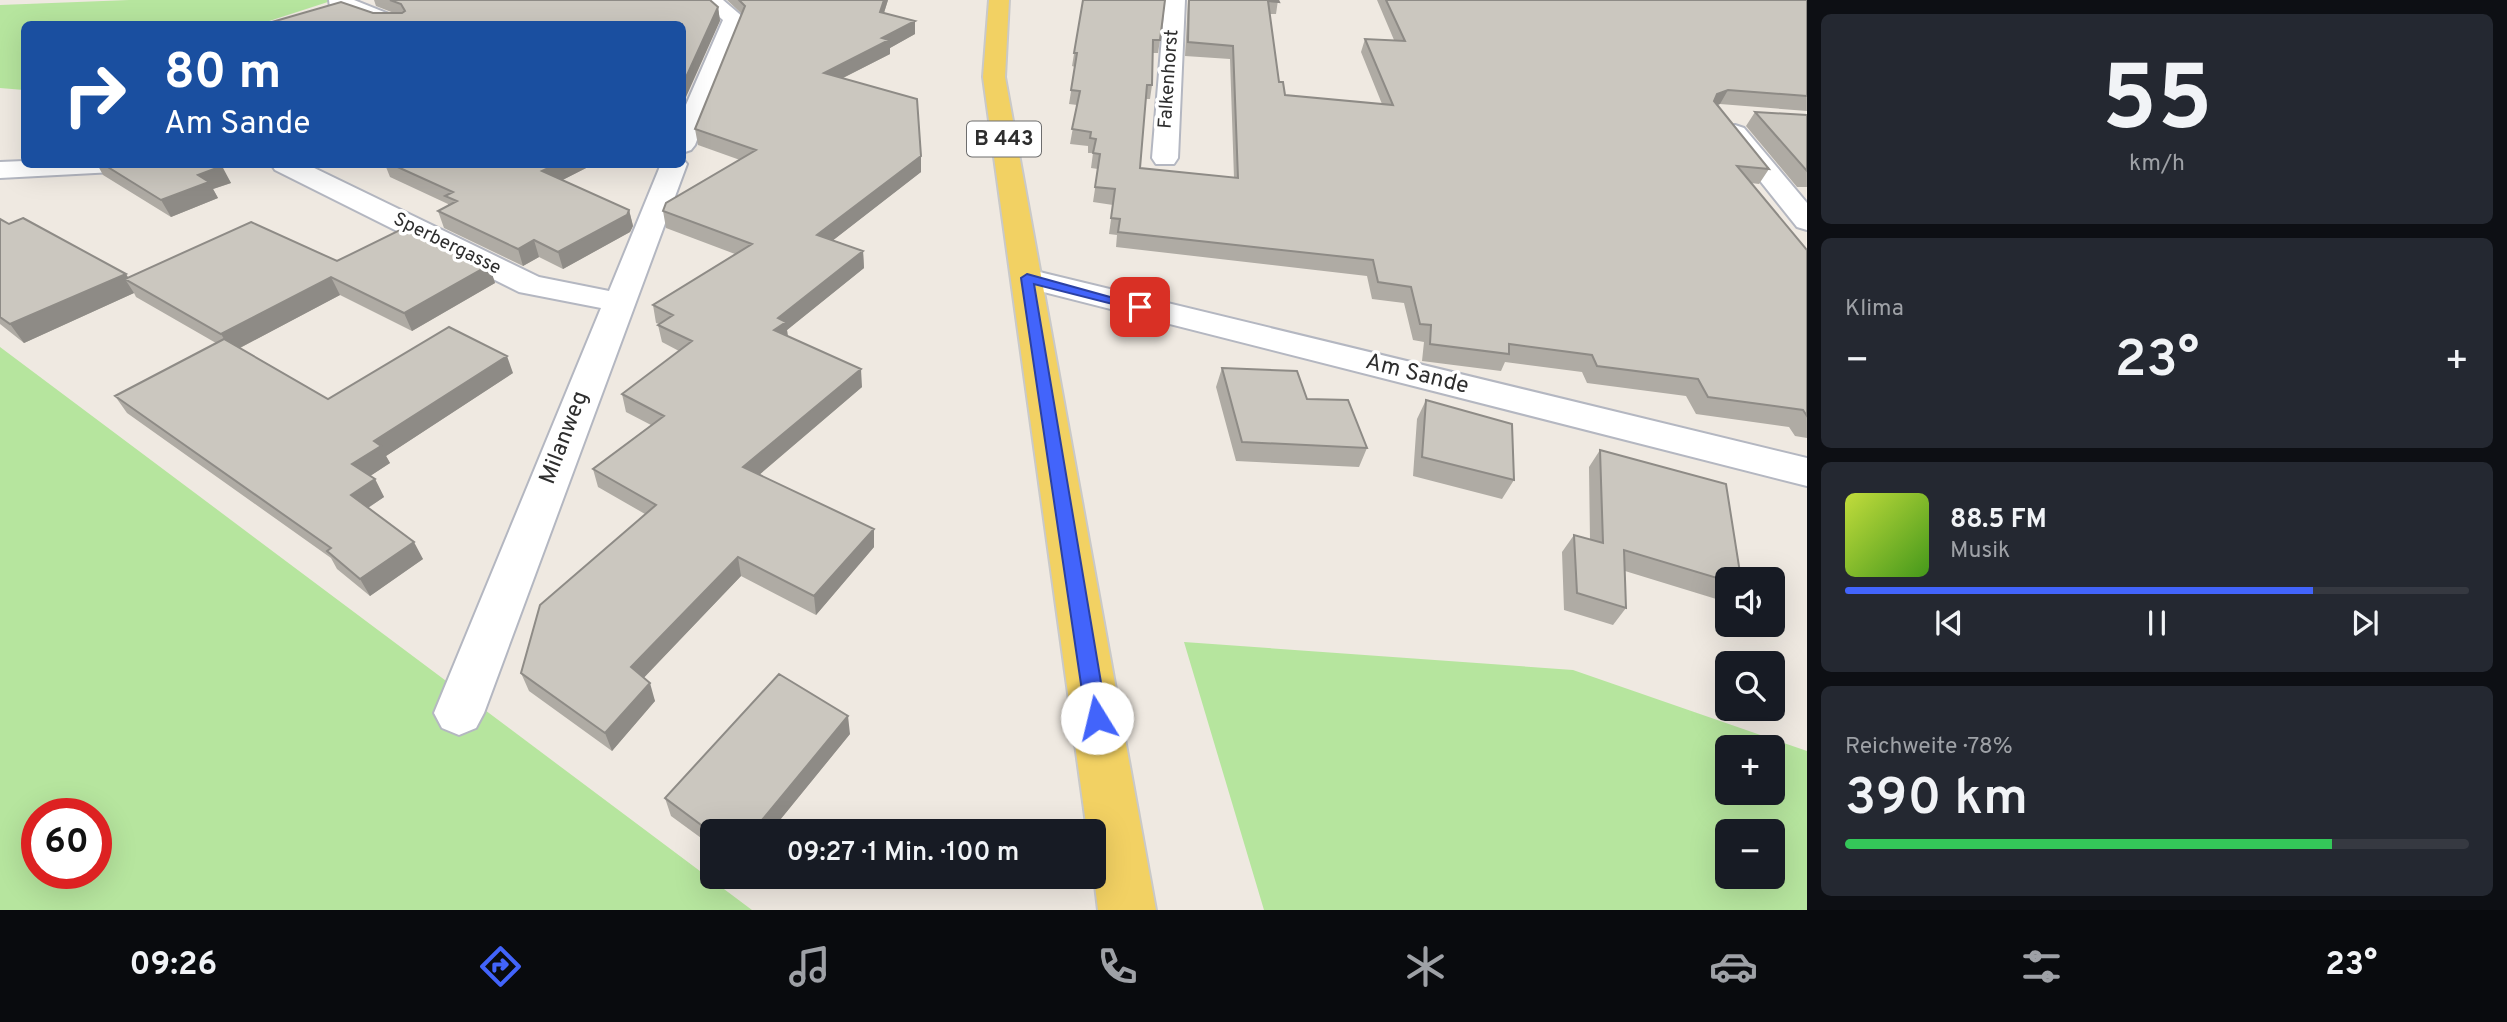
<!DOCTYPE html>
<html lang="de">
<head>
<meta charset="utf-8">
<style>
	:root { --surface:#171b24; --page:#242831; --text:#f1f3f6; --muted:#9ea1a6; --line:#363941; --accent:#4264fb }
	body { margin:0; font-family:Overpass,sans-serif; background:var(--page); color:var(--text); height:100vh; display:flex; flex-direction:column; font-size:26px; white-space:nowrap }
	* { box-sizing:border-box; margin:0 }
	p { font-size:23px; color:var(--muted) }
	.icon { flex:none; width:38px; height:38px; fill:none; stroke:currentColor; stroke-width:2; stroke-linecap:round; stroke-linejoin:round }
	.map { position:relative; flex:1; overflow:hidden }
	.sheet { display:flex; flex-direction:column; gap:14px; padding:14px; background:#0d0f14; width:700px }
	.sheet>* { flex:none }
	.guide { position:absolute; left:21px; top:21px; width:665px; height:147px; border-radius:10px; box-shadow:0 7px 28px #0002; background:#1a4fa0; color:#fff; overflow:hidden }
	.controls { position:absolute; left:1715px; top:567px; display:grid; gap:14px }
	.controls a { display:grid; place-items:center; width:70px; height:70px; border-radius:10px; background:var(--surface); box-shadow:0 7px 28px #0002; font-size:35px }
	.speed { position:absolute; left:21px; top:798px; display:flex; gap:14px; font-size:35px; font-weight:700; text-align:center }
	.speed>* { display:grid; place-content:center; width:91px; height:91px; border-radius:50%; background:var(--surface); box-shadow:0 7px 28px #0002; line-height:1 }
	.speed .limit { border:10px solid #d22; background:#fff; color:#111 }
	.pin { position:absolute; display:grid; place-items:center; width:60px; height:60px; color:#fff; margin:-30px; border-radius:14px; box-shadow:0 4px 10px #0006 }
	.me { position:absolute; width:77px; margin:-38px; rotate:351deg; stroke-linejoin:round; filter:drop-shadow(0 0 5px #0008) }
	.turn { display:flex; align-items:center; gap:24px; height:147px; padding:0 28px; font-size:32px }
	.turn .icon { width:91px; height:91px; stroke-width:2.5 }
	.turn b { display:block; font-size:49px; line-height:60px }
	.big { font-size:52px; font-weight:600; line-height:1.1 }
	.sheet .widget { flex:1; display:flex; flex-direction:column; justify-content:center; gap:10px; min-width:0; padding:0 24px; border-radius:10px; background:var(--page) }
	.sheet .dial { align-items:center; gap:0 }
	.dial b { font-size:91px; line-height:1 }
	.song { display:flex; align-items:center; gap:21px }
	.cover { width:84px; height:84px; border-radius:10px; background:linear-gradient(135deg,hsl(70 70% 55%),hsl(100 70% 35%)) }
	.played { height:7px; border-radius:4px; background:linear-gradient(90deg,var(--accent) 75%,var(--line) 75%) }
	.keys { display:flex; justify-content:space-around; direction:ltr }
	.heat { display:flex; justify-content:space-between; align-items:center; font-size:38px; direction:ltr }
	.charge { height:10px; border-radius:5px; background:linear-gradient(90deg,#34c759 78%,var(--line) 0) }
	.trip { position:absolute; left:700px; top:819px; width:406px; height:70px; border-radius:10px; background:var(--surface); box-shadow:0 7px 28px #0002; font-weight:600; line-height:70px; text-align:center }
	.dock { display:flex; height:112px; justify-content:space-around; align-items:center; background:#090b0e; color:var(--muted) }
	.dock .icon { width:49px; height:49px }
	.dock .selected { color:var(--accent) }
	.dock b { font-size:32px; color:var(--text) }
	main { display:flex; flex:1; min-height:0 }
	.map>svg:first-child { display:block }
	.green { fill:#b6e59e; fill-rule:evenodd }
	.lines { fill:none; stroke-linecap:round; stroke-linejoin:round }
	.minor-casing { stroke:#b4b7c1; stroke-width:4 }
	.primary-casing { stroke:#c9c9c9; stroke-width:4 }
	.minor { fill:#fff; fill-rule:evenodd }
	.primary { fill:#f2d163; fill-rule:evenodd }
	.wall { fill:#afaba4 }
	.shaded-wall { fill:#8e8b86 }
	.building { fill:#cbc7bf; stroke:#8e8b86; stroke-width:2 }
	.route { fill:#4264fb; stroke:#2b41a3; stroke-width:2 }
	.labels { text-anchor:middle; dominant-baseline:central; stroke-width:7; stroke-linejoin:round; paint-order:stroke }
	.far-street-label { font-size:19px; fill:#2e2e2e; stroke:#fff }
	.shield { fill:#fff; stroke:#6d6d6d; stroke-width:2 }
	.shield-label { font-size:21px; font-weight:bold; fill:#2e2e2e }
	.street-label { font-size:23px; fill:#2e2e2e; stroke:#fff }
</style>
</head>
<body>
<main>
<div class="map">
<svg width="1807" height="910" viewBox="0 0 1807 910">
	<rect width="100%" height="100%" fill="#efe9e1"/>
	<path class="green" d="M 129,0 L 334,0 L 260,24 L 24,24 L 24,90 L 0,88 L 0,5 Z
		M 0,347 L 752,910 L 0,910 ZM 37,814 L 96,814 L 96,873 L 37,873 Z
		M 1184,642 L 1573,670 L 1807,751 L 1807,910 L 1264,910 ZM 1727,747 L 1773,747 L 1773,793 L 1727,793 ZM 1727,831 L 1773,831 L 1773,877 L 1727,877 Z"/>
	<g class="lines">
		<defs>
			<path id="minor" d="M 329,0 L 354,0 L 404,20 L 407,24 L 379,24 L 330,7 Z
				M 700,0 L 723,0 L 744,18 L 695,145 L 691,150 L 682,153 L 682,114 L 723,20 Z
				M 1165,0 L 1185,0 L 1178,158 L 1174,164 L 1156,164 L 1152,158 Z
				M 1735,125 L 1744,128 L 1807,203 L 1807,230 L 1797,227 L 1722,133 L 1726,128 Z
				M 682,158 L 687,164 L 484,713 L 476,728 L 459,735 L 442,728 L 434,713 L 601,308 L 519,292 L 275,170 L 271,164 L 306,164 L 539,277 L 609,291 L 661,164 L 682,164 Z
				M 24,161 L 24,164 L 127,164 L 123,170 L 114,172 L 0,178 L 0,162 Z
				M 1027,269 L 1807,458 L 1807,486 L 1016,285 L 1011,278 L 1016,271 Z"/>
			<path id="primary" d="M 989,0 L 1009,0 L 1005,77 L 1156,910 L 1098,910 L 1094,877 L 1094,831 L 1087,831 L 983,77 Z"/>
		</defs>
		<use href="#minor" class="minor-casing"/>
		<use href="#primary" class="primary-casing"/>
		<use href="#minor" class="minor"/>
		<use href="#primary" class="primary"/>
	</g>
	<path class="wall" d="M 374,0 L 710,0 L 718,7 L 720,21 L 373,13 L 394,13 L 376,6 Z
		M 727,0 L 888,0 L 884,13 L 915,34 L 890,48 L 890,54 L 843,78 L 921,172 L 833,240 L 863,251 L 864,268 L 787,330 L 788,336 L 862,387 L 759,475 L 874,529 L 874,547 L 816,615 L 741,576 L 643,678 L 655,701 L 612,751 L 529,691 L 521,673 L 645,514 L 598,487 L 593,469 L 651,425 L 626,412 L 622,394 L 679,351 L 662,342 L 658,325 L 659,324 L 656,323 L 653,305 L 735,254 L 666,228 L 663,211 L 740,160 L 698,145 L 695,129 L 742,14 Z
		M 1083,0 L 1160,40 L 1158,53 L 1153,53 L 1152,85 L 1150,99 L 1146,99 L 1140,168 L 1234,178 L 1230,59 L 1185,56 L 1188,0 L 1187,0 L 1278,0 L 1276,14 L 1270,14 L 1279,82 L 1285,95 L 1382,104 L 1361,52 L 1365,39 L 1394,40 L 1377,0 L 1807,0 L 1807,111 L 1720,104 L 1717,105 L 1769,169 L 1759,184 L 1751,183 L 1807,250 L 1807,438 L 1795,436 L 1789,427 L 1696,414 L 1686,396 L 1587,383 L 1582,372 L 1505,362 L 1501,371 L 1422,361 L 1424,342 L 1413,340 L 1404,303 L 1372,299 L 1367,276 L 1116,247 L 1117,235 L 1109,234 L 1113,205 L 1093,202 L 1098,169 L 1091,168 L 1093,153 L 1088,153 L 1088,146 L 1070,144 L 1077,105 L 1069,104 L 1075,67 L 1072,66 Z
		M 1755,112 L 1807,115 L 1807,187 L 1797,187 L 1746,126 Z
		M 97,164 L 219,164 L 231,183 L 213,189 L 218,198 L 171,217 L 103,175 Z
		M 380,164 L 594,164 L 562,180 L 629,210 L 633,226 L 630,232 L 563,269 L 539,257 L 523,266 L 444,228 L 438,211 L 448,206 L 448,204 L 390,177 L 386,167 Z
		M 0,219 L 9,224 L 126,274 L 128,278 L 337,261 L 489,265 L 495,283 L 412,331 L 340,295 L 240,348 L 328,399 L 513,373 L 386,456 L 390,463 L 370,476 L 375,479 L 384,497 L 368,508 L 423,559 L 370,596 L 337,569 L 331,558 L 127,413 L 115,396 L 216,343 L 136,297 L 134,293 L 24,343 L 0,324 Z
		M 1222,368 L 1307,399 L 1367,448 L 1359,467 L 1236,461 L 1216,387 Z
		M 1426,400 L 1514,480 L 1502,499 L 1413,476 L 1417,419 Z
		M 1600,450 L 1727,579 L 1727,601 L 1726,602 L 1625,571 L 1626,608 L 1613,625 L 1564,610 L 1562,552 L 1574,535 L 1590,540 L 1589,467 Z
		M 850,734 L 771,831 L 712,831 L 712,846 L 671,816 L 665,798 Z"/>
	<path class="shaded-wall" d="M 884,0 L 888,0 L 880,25 L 880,12 Z
		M 718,7 L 720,21 L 682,106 L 682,86 Z
		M 915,21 L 915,34 L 890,48 L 890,54 L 825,87 L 824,73 L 882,38 Z
		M 1728,90 L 1720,104 L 1709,108 L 1717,94 Z
		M 921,156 L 921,172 L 818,252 L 817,235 Z
		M 557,164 L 594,164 L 547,188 L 542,171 Z
		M 222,166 L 231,183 L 213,189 L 218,198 L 171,217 L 161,200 L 198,175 Z
		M 629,210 L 633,226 L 630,232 L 563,269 L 558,252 Z
		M 534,240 L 539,257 L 523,266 L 518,249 Z
		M 863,251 L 864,268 L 787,330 L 788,339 L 774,330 L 778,318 Z
		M 489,265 L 495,283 L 412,331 L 404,313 Z
		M 126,274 L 131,282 L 125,279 L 134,293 L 24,343 L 10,324 Z
		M 331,277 L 340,295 L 232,352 L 221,334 Z
		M 507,356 L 513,373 L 386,456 L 390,463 L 361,482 L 352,464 L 374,441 Z
		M 861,369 L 862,387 L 746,486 L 743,467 Z
		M 375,479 L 384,497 L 360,513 L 351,495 Z
		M 874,529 L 874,547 L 816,615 L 814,596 Z
		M 414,542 L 423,559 L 370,596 L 360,579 Z
		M 738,557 L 741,576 L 637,685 L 631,667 Z
		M 650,683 L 655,701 L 612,751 L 605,733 Z
		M 848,716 L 850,734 L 771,831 L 753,831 Z"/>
	<path class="building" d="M 390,0 L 710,0 L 718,7 L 682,86 L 682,24 L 265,24 L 341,2 L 373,13 L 402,13 L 405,11 L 401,4 Z
		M 739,0 L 884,0 L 880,12 L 915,21 L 882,38 L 889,40 L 824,73 L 917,99 L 921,156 L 817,235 L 863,251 L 778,318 L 786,322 L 774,330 L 861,369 L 743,467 L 874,529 L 814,596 L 738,557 L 631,667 L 650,683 L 605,733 L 521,673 L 540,605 L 656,505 L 593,469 L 664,416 L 622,394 L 692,341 L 658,325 L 673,315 L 653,305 L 752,244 L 663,211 L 666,203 L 756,150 L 695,129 L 745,6 Z
		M 1083,0 L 1165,0 L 1160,40 L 1153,40 L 1152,85 L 1147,85 L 1140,168 L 1238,178 L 1233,46 L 1188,42 L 1189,0 L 1278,0 L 1279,2 L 1268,1 L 1279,82 L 1283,82 L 1285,95 L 1393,105 L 1365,39 L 1405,41 L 1386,0 L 1807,0 L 1807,96 L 1728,90 L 1717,94 L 1714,101 L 1769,169 L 1737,166 L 1807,250 L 1807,416 L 1803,410 L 1708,397 L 1698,379 L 1597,366 L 1592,355 L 1509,344 L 1509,354 L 1430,344 L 1431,325 L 1420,324 L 1411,287 L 1378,282 L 1373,260 L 1118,232 L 1120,219 L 1111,218 L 1115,189 L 1095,187 L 1100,154 L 1093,153 L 1096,139 L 1090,138 L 1091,132 L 1072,129 L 1080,91 L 1071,90 L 1077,53 L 1074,53 Z
		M 1755,112 L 1807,115 L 1807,171 Z
		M 103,164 L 219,164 L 222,166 L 198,175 L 209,182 L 161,200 Z
		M 391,164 L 557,164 L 542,171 L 629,210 L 627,215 L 558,252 L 534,240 L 518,249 L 438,211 L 457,201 L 445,196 L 453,192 Z
		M 23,218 L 126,274 L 10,324 L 0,317 L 0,219 L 9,224 Z
		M 251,222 L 337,261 L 408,226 L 489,265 L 404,313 L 331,277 L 221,334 L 125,279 Z
		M 449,327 L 507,356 L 374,441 L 381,446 L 352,464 L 375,479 L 351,495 L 414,542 L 360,579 L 327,551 L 331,548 L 115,396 L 224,339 L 328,399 Z
		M 1222,368 L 1297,371 L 1307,399 L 1348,400 L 1367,448 L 1242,442 Z
		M 1426,400 L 1512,424 L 1514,480 L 1422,457 Z
		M 1600,450 L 1726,484 L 1741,579 L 1727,579 L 1727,581 L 1624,550 L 1626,608 L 1577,593 L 1574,535 L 1603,543 Z
		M 779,674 L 848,716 L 753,831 L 712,831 L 712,833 L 665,798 Z"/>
	<path class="route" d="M 1027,274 L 1146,307 L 1140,311 L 1034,284 L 1107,718 L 1104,724 L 1097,727 L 1089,724 L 1086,718 L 1021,278 Z"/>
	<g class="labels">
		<g class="far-street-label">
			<text transform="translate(1169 79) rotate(-86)">Falkenhorst</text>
			<text transform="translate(447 244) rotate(26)">Sperbergasse</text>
		</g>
		<rect class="shield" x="967" y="121.5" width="74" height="35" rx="5"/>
		<g class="shield-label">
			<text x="1004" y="139">B 443</text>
		</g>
		<g class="street-label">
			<text transform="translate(1417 375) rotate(14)">Am Sande</text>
			<text transform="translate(565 438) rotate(-69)">Milanweg</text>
		</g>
	</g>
</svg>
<div class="controls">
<a><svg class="icon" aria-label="sound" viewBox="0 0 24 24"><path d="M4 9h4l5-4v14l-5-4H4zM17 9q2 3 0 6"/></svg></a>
<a><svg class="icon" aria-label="search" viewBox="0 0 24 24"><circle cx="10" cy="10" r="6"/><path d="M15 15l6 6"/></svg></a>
<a>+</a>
<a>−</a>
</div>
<div class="speed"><div class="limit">60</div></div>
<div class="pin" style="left:1140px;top:307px;background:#d93025"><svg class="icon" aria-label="arrive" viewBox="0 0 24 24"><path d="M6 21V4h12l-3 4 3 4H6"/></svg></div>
<svg class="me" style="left:1097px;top:718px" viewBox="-20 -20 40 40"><circle r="19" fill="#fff"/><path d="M0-13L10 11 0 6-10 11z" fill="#4264fb"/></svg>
<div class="trip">09:27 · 1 Min. · 100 m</div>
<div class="guide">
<div class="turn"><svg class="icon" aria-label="right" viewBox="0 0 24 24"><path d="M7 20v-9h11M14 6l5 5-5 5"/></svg><div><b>80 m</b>Am Sande</div></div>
</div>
</div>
<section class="sheet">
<div class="widget dial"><b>55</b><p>km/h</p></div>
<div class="widget"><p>Klima</p>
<div class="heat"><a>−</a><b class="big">23°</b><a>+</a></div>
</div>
<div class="widget">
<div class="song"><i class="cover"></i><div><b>88.5 FM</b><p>Musik</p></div></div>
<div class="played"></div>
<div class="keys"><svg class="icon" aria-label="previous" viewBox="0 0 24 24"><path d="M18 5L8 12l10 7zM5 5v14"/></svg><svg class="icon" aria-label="pause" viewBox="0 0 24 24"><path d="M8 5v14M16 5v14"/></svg><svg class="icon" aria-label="next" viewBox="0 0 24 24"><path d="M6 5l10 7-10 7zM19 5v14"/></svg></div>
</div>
<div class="widget"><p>Reichweite · 78%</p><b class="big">390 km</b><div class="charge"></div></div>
</section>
</main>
<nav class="dock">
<b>09:26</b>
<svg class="icon selected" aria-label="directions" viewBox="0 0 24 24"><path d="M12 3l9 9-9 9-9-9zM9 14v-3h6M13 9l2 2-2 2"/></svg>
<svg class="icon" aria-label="music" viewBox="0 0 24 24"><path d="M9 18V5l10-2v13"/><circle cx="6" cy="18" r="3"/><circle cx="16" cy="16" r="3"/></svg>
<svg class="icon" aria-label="phone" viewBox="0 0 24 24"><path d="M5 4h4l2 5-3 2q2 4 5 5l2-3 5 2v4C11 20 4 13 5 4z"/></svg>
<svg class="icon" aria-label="climate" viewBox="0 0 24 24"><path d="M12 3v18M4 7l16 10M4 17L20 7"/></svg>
<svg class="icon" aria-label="car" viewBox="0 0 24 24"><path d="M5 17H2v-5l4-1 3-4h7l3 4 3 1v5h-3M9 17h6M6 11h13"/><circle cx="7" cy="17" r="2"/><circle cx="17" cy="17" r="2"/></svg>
<svg class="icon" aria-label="filters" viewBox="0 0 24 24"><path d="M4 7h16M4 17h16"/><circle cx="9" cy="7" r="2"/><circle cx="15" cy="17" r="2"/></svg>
<b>23°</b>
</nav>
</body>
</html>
